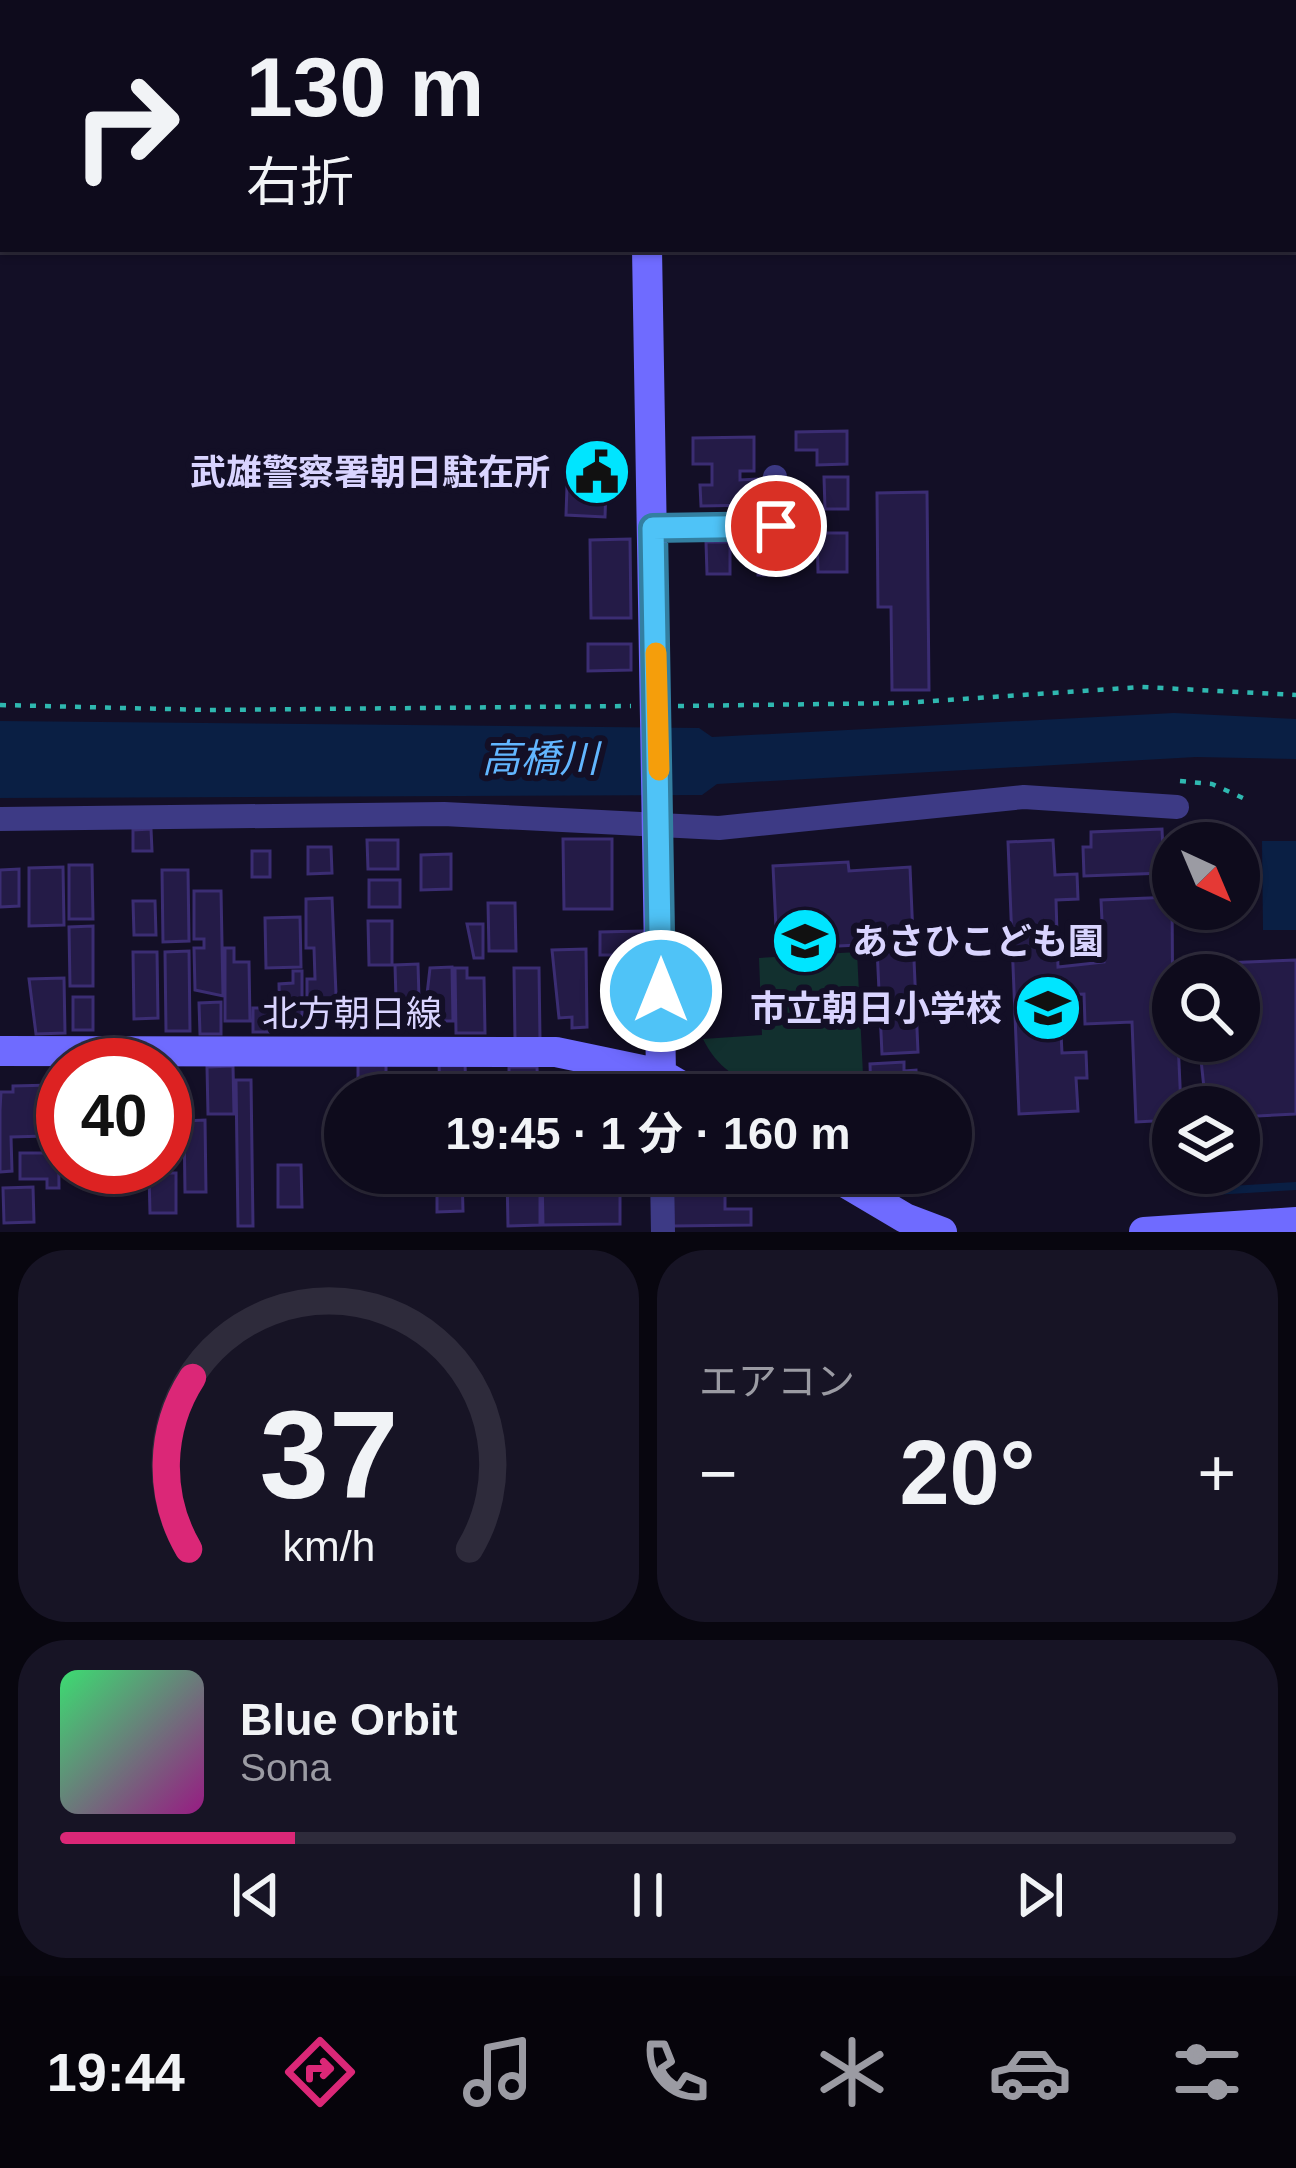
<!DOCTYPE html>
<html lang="ja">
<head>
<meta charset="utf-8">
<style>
	:root { --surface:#0e0b1c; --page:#171425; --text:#f1f3f6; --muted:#9b9ba3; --line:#2e2b3b; --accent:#db2777 }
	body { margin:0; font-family:Arial,"Noto Sans JP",sans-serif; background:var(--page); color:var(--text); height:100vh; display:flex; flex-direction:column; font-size:45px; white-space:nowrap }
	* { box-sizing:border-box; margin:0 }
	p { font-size:39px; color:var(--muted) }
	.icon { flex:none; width:66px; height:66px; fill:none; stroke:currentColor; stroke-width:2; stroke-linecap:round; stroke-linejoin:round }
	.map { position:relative; height:1232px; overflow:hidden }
	.details { display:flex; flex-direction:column; gap:18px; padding:18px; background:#08060f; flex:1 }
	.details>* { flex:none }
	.top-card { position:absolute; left:0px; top:0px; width:1296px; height:252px; box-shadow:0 3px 9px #0004,0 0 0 3px var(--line); background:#0e0b1c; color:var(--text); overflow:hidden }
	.needle { width:78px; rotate:136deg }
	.buttons { position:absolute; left:1152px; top:822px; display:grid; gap:24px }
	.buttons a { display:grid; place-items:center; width:108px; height:108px; border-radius:50%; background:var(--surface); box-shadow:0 3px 9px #0004,0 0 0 3px var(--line); font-size:60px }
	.speed { position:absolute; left:36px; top:1038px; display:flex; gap:24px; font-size:60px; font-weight:700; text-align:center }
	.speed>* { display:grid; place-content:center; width:156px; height:156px; border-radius:50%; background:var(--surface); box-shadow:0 3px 9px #0004,0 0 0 3px var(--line); line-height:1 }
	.speed .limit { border:18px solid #d22; background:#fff; color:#111 }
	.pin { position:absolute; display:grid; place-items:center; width:102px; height:102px; color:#fff; margin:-51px; border:6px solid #fff; border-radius:50%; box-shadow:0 3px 12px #0007 }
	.me { position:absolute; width:132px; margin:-66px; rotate:0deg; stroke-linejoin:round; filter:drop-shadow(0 0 9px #0008) }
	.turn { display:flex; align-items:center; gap:42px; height:252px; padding:0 48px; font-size:54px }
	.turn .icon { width:156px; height:156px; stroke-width:2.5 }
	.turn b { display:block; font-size:84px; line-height:102px }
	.big { font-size:90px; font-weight:700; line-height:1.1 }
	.details .widget { flex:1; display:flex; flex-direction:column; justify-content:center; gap:18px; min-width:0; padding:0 42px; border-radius:48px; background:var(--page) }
	.details .dial { align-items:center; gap:0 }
	.dial svg { height:312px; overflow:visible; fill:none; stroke:var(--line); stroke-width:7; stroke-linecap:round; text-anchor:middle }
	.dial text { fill:var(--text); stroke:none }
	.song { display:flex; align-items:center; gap:36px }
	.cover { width:144px; height:144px; border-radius:18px; background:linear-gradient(135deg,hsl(140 70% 55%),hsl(310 70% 35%)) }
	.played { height:12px; border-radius:6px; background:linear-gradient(90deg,var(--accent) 20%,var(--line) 20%) }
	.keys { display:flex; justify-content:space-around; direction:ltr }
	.heat { display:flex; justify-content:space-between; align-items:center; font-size:66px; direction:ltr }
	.details .tiles { flex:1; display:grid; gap:18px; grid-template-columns:1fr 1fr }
	.widget:last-child { grid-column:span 2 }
	.trip { position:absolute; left:324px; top:1074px; width:648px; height:120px; border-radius:60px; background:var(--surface); box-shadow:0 3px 9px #0004,0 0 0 3px var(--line); font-weight:700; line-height:120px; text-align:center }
	.dock { display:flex; height:192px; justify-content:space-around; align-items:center; background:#06040b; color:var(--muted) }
	.dock .icon { width:84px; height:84px }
	.dock .selected { color:var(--accent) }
	.dock b { font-size:54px; color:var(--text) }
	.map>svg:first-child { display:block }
	.green { fill:#12302f }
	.water { fill:#0a1f44 }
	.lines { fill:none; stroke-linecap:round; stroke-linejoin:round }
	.stream { stroke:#0a1f44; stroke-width:8 }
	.building { fill:#241b47; stroke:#3b2d73; stroke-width:3 }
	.path { stroke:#2fb8b0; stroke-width:4.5; stroke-dasharray:6 9; stroke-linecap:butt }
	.street { stroke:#3d3a85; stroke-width:24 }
	.secondary { stroke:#6f6bff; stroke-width:30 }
	.route-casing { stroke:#337fa1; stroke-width:30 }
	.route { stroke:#4fc3f7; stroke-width:21 }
	.slow { stroke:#f59e0b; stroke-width:21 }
	.labels { text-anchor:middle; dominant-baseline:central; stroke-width:12; stroke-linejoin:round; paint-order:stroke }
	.poi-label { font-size:36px; font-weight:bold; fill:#d9d4ff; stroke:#130f26; text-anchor:end }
	.street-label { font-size:36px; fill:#d9d4ff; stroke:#130f26 }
	.water-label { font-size:39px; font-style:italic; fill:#62b6ff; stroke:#130f26 }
</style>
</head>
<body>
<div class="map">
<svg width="1296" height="1232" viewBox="0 0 1296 1232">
	<rect width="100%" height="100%" fill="#130f26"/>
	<path class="green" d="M 857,952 L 864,1095 C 805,1095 733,1101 703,1039 L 762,1035 L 759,958 Z"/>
	<path class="water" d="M 1174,713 L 1296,719 L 1296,759 L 1196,757 L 717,784 L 702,795 L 0,798 L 0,721 L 699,728 L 712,737 Z
		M 1262,841 L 1296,841 L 1296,930 L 1263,930 Z"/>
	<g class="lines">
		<path class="stream" d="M 1196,1192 L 1296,1186"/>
	</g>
	<path class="building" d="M 847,431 L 847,464 L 817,465 L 817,450 L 796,450 L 796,432 Z
		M 754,437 L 754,471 L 740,471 L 740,480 L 757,479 L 758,505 L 701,506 L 700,485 L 712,485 L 712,464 L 693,464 L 693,438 Z
		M 568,458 L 607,459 L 605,517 L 566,515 Z
		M 824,477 L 848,477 L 848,509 L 825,509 Z
		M 927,492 L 929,690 L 892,690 L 891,607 L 878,607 L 877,493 Z
		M 817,533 L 847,533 L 847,572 L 818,572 Z
		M 630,539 L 631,618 L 591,618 L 590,540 Z
		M 706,542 L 730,542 L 730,574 L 707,574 Z
		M 789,547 L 789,575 L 758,575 L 757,548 Z
		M 588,644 L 631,644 L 631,670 L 588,671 Z
		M 151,829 L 152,851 L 133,851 L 133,830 Z
		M 1162,829 L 1164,873 L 1084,876 L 1083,847 L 1091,847 L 1091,832 Z
		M 563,839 L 612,839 L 612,909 L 564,909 Z
		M 367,840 L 398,840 L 398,869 L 368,869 Z
		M 1053,840 L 1055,875 L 1077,874 L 1078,899 L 1056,900 L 1058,967 L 1104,962 L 1101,900 L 1172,897 L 1173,1041 L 1178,1041 L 1181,1107 L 1173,1107 L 1173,1120 L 1136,1122 L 1132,1022 L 1085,1024 L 1084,994 L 1059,995 L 1062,1053 L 1086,1052 L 1087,1078 L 1076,1078 L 1078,1111 L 1019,1114 L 1008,842 Z
		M 308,847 L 331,847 L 332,873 L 308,874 Z
		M 252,851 L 270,851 L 270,877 L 252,877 Z
		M 451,854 L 451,889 L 421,890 L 421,855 Z
		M 848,862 L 849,871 L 910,867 L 918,1052 L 882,1054 L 876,927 L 857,928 L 858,945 L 777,949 L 773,866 Z
		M 69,865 L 92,865 L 93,919 L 69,919 Z
		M 63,867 L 64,925 L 29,926 L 29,868 Z
		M 19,869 L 19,906 L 0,907 L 0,870 Z
		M 162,870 L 188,870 L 189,941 L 163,942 Z
		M 369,880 L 400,880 L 400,907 L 369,907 Z
		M 194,891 L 221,891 L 223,996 L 195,990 L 194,948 L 204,948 L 204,939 L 194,939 Z
		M 332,898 L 337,1018 L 307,1018 L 307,979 L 315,979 L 314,948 L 306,948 L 306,899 Z
		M 133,901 L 155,901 L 156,935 L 134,935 Z
		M 488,903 L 515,903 L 516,951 L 489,951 Z
		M 300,917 L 301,967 L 266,968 L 265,918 Z
		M 368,921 L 392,921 L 392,965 L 369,965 Z
		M 467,924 L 483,924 L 483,958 L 474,958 Z
		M 93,926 L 93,986 L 70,986 L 69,927 Z
		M 644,931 L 644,990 L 619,991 L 619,955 L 600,955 L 600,932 Z
		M 225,948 L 234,948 L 234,962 L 249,962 L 250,1021 L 225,1021 Z
		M 586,949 L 587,1027 L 572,1028 L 572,1017 L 559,1018 L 552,950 Z
		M 189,951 L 190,1031 L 166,1031 L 165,952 Z
		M 133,952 L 157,952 L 158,1018 L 134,1019 Z
		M 1296,960 L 1296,1114 L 1239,1117 L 1239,1107 L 1206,1107 L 1199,1041 L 1239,1041 L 1239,975 L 1201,975 L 1200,964 Z
		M 418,964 L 419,998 L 396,999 L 395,965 Z
		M 452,967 L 453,1021 L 424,1021 L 430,968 Z
		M 455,968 L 467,968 L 467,978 L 484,978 L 485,1033 L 456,1033 Z
		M 514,968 L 539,968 L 540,1039 L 515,1040 Z
		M 293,971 L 302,971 L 302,1031 L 280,1031 L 279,984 L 293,983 Z
		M 64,978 L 65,1033 L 36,1034 L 29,979 Z
		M 73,997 L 93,997 L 93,1030 L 73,1030 Z
		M 221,1002 L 221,1034 L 200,1034 L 199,1003 Z
		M 253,1008 L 271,1008 L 271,1032 L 253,1032 Z
		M 904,1062 L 904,1071 L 916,1070 L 917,1095 L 871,1095 L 870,1064 Z
		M 465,1063 L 466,1095 L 440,1095 L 439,1064 Z
		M 358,1064 L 386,1064 L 386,1074 L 397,1073 L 397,1095 L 358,1095 Z
		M 233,1066 L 234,1114 L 208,1114 L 207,1067 Z
		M 509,1067 L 537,1067 L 538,1095 L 509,1095 Z
		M 175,1078 L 176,1158 L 165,1158 L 165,1079 Z
		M 582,1078 L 614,1078 L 614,1095 L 576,1095 Z
		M 236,1080 L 251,1080 L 253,1226 L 238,1226 Z
		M 52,1085 L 52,1095 L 58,1095 L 59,1188 L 47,1188 L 47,1179 L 20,1179 L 20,1153 L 46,1153 L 46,1136 L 11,1137 L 12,1171 L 0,1172 L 0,1110 L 1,1092 L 13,1092 L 13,1086 Z
		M 205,1120 L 206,1192 L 185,1192 L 184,1121 Z
		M 278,1165 L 301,1165 L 302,1207 L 278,1207 Z
		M 149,1173 L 176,1173 L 176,1213 L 150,1213 Z
		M 437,1173 L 462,1173 L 463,1211 L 437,1212 Z
		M 507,1173 L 540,1173 L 540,1225 L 508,1226 Z
		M 542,1173 L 655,1173 L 655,1185 L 620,1186 L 620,1224 L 543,1225 Z
		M 751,1176 L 751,1195 L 725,1195 L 725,1209 L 751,1209 L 751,1225 L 673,1226 L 672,1178 Z
		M 33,1187 L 34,1222 L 4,1223 L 3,1188 Z"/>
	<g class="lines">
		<path class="path" d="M 0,705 L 208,710 L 631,706
			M 678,706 L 903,703 L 1142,687 L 1296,695
			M 1180,781 L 1212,784 L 1243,798"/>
		<path class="street" d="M 1293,35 L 1296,35
			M 0,37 L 3,36
			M 653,528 L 776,526 L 775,477
			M 0,819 L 444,814 L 719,828 L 1024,797 L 1177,807
			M 662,1173 L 663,1232"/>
		<path class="secondary" d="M 642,3 L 642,0
			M 647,249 L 661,1074
			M 0,1051 L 556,1052 L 661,1074 L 697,1095
			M 829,1173 L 905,1218 L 942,1232
			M 1144,1232 L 1296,1222"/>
	</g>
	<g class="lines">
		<defs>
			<path id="route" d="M 661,991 L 653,528 L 776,526"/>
		</defs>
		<use href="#route" class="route-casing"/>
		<use href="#route" class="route"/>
		<path class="slow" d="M 656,653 L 659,770"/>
	</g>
	<defs>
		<symbol id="civic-disc" viewBox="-11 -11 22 22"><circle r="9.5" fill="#00e5ff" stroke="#130f26"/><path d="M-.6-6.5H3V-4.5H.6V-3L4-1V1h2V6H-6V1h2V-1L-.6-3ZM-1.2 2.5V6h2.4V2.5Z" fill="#111"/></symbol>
		<symbol id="school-disc" viewBox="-11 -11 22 22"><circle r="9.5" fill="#00e5ff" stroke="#130f26"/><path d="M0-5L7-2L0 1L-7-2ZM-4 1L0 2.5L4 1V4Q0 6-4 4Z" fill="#111"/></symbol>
	</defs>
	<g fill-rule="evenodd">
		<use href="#civic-disc" x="559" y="434" width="76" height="76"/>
		<use href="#school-disc" x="767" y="903" width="76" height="76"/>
		<use href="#school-disc" x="1010" y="970" width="76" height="76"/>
	</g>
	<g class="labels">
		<g class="poi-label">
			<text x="550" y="472">武雄警察署朝日駐在所</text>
			<text x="852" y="941" text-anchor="start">あさひこども園</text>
			<text x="1002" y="1008">市立朝日小学校</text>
		</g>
		<g class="street-label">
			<text x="352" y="1013">北方朝日線</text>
		</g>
		<g class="water-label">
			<text x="540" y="758">高橋川</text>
		</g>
	</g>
</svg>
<div class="buttons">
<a><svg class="needle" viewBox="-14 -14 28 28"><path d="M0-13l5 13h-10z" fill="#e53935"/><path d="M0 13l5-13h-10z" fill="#9b9ba3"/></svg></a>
<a><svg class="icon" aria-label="search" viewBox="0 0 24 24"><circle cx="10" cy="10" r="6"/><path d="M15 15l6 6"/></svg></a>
<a><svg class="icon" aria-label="layers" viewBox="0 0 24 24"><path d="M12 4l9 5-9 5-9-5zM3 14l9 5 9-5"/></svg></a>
</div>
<div class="speed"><div class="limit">40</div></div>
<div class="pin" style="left:776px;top:526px;background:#d93025"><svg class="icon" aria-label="arrive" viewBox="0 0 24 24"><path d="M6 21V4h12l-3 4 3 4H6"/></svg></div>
<svg class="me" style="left:661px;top:991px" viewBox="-20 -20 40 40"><circle r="17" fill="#4fc3f7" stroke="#fff" stroke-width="3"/><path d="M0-11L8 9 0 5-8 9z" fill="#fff"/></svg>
<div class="trip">19:45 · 1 分 · 160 m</div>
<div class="top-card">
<div class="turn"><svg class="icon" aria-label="right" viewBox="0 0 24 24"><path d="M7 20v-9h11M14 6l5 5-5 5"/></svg><div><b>130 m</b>右折</div></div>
</div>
</div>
<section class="details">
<div class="tiles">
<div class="widget dial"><svg viewBox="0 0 100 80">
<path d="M14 69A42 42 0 1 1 86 69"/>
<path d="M14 69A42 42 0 0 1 15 25" stroke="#db2777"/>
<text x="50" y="56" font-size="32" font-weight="700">37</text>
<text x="50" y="72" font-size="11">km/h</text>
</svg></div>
<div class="widget"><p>エアコン</p>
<div class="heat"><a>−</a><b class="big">20°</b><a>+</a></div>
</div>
<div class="widget">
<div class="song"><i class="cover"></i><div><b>Blue Orbit</b><p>Sona</p></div></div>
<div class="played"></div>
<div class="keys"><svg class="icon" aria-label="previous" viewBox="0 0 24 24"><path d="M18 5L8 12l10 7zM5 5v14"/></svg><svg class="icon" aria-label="pause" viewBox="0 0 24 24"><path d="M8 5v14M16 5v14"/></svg><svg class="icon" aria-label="next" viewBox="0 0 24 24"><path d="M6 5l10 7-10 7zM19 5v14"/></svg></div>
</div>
</div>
</section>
<nav class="dock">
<b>19:44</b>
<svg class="icon selected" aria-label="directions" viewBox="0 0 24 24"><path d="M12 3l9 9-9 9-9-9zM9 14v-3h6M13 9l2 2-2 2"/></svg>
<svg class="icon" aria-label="music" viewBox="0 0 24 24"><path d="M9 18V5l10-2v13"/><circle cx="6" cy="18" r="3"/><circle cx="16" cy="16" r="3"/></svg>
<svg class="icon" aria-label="phone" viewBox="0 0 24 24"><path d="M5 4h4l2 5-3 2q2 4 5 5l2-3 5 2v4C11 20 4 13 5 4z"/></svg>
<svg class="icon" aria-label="climate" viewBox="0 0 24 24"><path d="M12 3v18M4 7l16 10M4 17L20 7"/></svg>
<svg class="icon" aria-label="car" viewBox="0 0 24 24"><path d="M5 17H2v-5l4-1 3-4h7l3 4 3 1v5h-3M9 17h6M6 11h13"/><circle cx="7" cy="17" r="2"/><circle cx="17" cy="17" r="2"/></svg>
<svg class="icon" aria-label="filters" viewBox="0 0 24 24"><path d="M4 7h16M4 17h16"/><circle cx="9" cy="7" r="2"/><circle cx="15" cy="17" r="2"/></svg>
</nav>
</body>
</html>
